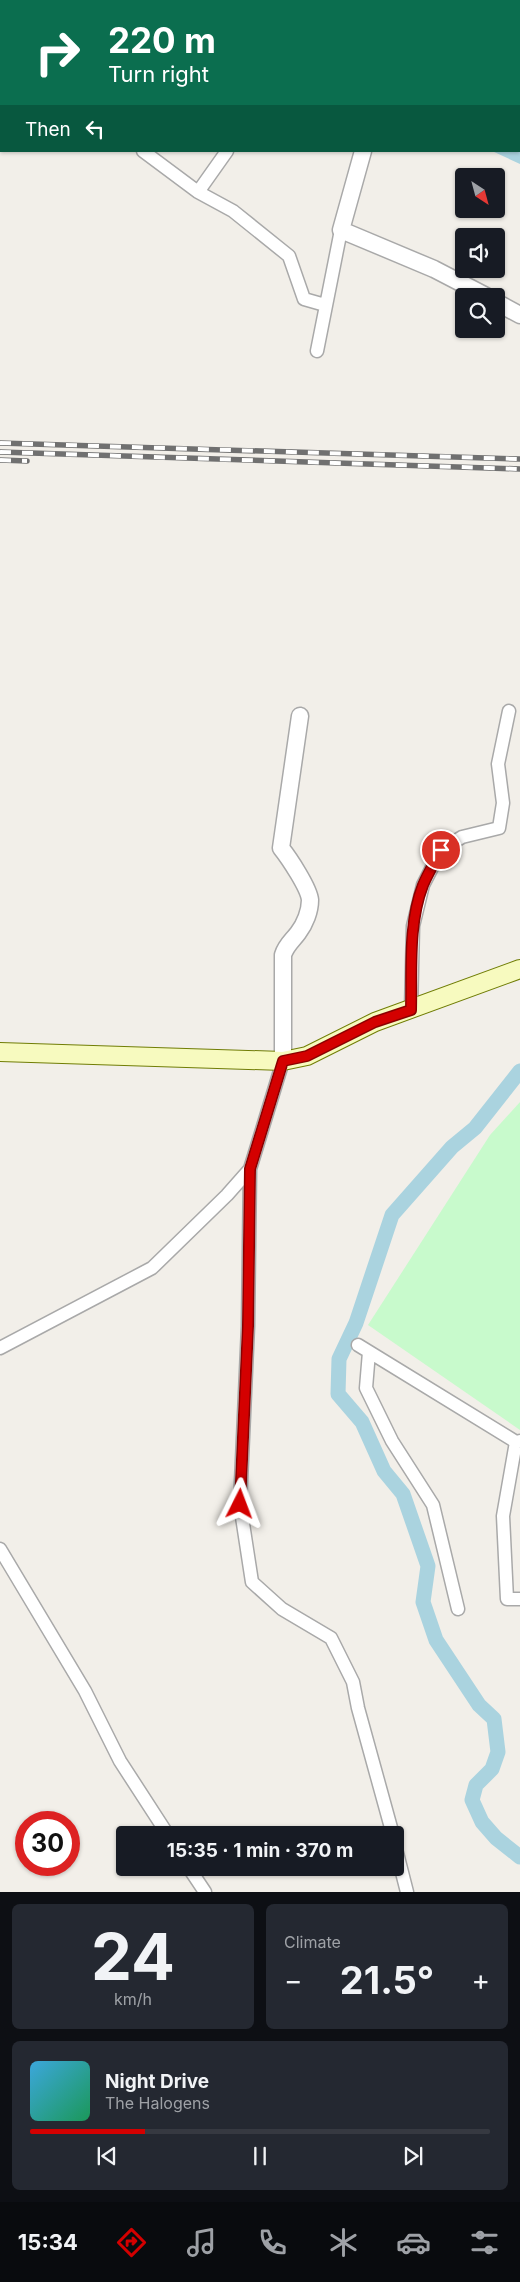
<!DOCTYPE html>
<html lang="en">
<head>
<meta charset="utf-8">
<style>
	:root { --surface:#171b24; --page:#242831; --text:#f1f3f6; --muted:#9ea1a6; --line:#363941; --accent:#d40000 }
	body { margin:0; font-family:Inter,sans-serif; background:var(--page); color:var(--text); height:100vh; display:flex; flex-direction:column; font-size:19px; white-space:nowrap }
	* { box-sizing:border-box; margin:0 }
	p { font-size:16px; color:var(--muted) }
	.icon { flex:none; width:28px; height:28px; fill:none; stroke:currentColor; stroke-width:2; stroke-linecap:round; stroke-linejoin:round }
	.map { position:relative; height:1892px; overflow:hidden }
	.details { display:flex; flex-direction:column; gap:12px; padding:12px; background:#0d0f14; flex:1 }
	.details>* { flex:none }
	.hud { position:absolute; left:0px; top:0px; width:520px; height:152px; box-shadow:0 1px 4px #0004; background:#0b6e4f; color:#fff; overflow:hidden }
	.needle { width:32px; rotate:144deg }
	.tools { position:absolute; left:455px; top:168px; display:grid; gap:10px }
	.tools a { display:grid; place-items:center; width:50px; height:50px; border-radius:5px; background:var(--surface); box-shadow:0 1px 4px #0004; font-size:25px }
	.speed { position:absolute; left:15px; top:1811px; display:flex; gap:10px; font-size:25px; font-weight:700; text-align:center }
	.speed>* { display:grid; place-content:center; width:65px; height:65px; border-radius:50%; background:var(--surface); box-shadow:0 1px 4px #0004; line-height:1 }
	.speed .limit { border:8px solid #d22; background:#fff; color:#111 }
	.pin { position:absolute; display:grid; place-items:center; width:42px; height:42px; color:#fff; margin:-21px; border:2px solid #fff; border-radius:50%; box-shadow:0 1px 5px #0007 }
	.me { position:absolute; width:55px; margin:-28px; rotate:3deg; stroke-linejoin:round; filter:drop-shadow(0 0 4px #0008) }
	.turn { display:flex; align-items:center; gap:18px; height:105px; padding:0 25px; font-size:22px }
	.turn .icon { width:65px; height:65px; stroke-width:2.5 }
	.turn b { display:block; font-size:35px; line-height:42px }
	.then { display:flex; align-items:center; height:48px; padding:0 25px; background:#0003; gap:10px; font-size:19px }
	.big { font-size:38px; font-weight:700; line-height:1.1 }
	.details .card { flex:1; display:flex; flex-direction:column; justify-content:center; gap:8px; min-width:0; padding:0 18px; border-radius:8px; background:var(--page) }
	.details .dial { align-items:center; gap:0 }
	.dial b { font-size:65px; line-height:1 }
	.song { display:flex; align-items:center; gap:15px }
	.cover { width:60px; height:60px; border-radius:8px; background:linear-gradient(135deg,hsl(200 70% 55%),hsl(150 70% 35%)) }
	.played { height:5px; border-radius:2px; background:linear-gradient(90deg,var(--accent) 25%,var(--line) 25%) }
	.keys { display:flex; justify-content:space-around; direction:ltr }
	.heat { display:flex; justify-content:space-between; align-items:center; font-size:28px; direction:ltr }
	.details .tiles { flex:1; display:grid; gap:12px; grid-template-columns:1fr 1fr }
	.card:last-child { grid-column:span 2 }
	.trip { position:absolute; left:116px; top:1826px; width:288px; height:50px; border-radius:5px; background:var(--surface); box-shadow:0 1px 4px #0004; font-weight:700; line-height:50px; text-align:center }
	.tab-bar { display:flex; height:80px; justify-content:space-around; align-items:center; background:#090b0e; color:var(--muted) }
	.tab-bar .icon { width:35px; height:35px }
	.tab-bar .on { color:var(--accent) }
	.tab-bar b { font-size:22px; color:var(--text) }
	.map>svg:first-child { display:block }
	.park { fill:#c8facc }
	.water { fill:#aad3df }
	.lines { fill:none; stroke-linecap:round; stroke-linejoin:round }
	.canal { stroke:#aad3df; stroke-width:15 }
	.minor-casing { stroke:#a9a9a9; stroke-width:15 }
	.tertiary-casing { stroke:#a9a9a9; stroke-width:19 }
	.secondary-casing { stroke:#707d05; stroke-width:20 }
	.minor { stroke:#fff; stroke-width:12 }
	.tertiary { stroke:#fff; stroke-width:16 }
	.secondary { stroke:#f7fabf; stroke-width:18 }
	.rail-casing { stroke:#707070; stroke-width:5.5 }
	.rail { stroke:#fff; stroke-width:4; stroke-dasharray:11; stroke-linecap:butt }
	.route-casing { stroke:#8a0000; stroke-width:12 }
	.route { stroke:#d40000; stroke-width:9 }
</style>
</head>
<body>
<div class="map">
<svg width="520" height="1892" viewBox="0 0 520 1892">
	<rect width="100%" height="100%" fill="#f2efe9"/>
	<path class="park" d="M 520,1102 L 520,1430 L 368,1325 L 490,1135 Z"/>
	<path class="water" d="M 520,5 L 520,164 L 492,151 L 519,151 Z"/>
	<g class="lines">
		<path class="canal" d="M 520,1071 L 475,1128 L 452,1147 L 392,1215 L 356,1323 L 339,1359 L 338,1394 L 362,1422 L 384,1471 L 403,1494 L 428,1566 L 423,1602 L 436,1640 L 479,1705 L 494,1719 L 498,1752 L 492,1769 L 476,1785 L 472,1800 L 482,1822 L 496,1838 L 520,1857"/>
		<defs>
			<path id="minor" d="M 134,0 L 139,1
				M 349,0 L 351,1
				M 298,1 L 299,0
				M 382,1 L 383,0
				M 143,151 L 198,192 L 233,211 L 289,256 L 304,299 L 325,305
				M 198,192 L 227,151
				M 317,351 L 341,230
				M 411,1010 L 413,926 L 423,885 L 441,850 L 462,837 L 499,828 L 503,803 L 498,764 L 509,711
				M 250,1169 L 248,1326 L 240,1504 L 252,1582 L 282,1609 L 331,1638 L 353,1682 L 358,1708 L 393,1835
				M 358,1345 L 516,1442 L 520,1441
				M 0,1348 L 152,1268 L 227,1195 L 250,1169 L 283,1061
				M 369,1352 L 366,1388 L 392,1441 L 433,1505 L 458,1609
				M 516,1442 L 503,1516 L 507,1599 L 520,1599
				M 0,1549 L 85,1691 L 120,1761 L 168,1835
				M 395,1845 L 407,1892
				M 189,1868 L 205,1892"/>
			<path id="tertiary" d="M 420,1 L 420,0
				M 363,151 L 341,230 L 434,269 L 486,296
				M 496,302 L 520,315
				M 283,1061 L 283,955 C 286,945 292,941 298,933 C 305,924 310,911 310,900 C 309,888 289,858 281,848 L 300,716"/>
			<path id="secondary" d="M 0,1052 L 283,1061 L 307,1056 L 375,1022 L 520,969"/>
		</defs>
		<use href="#minor" class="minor-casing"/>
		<use href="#tertiary" class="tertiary-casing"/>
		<use href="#secondary" class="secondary-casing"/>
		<use href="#minor" class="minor"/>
		<use href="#tertiary" class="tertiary"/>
		<use href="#secondary" class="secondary"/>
		<defs>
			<path id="rail" d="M 0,443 L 520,459
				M 0,452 L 520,469
				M 0,460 L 27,461"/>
		</defs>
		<use href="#rail" class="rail-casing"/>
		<use href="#rail" class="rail"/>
	</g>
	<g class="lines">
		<defs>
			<path id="route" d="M 240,1504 L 248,1326 L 250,1169 L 283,1061 L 307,1056 L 375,1022 L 411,1010 C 412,969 408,924 423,885 C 428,873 435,862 441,850"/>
		</defs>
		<use href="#route" class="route-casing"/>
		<use href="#route" class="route"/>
	</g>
</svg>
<div class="tools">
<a><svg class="needle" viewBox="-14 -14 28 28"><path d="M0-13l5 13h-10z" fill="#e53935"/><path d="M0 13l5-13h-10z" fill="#9ea1a6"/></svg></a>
<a><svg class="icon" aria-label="sound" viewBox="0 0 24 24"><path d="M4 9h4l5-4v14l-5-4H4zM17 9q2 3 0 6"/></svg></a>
<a><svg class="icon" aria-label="search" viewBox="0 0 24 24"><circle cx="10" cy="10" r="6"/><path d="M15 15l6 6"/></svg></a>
</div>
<div class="speed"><div class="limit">30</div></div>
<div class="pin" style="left:441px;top:850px;background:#d93025"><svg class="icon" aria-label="arrive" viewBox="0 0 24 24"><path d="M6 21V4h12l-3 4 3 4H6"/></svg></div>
<svg class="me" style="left:240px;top:1504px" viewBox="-20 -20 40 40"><path d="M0-17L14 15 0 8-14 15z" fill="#d40000" stroke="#fff" stroke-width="4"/></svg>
<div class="trip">15:35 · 1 min · 370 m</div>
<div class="hud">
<div class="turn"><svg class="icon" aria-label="right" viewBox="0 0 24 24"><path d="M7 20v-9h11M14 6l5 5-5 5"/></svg><div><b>220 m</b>Turn right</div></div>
<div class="then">Then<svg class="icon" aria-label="left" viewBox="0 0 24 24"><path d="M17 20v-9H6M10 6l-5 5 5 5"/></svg></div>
</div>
</div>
<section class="details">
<div class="tiles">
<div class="card dial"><b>24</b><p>km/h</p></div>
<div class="card"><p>Climate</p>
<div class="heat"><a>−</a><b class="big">21.5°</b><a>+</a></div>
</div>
<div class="card">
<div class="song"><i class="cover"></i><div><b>Night Drive</b><p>The Halogens</p></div></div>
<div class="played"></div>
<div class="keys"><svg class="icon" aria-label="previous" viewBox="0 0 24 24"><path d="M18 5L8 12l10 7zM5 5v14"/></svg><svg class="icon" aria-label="pause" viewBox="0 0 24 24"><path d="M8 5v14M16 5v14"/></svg><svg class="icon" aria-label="next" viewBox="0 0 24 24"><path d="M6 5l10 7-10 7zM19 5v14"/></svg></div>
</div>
</div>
</section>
<nav class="tab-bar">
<b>15:34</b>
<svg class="icon on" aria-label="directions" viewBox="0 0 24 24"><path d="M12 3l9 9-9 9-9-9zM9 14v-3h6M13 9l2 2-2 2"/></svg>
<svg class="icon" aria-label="music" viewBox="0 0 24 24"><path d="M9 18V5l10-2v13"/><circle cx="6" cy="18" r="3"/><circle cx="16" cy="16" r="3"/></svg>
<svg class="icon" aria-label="phone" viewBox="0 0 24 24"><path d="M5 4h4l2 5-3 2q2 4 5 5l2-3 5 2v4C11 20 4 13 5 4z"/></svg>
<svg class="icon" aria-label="climate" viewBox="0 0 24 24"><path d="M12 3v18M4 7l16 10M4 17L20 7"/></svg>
<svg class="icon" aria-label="car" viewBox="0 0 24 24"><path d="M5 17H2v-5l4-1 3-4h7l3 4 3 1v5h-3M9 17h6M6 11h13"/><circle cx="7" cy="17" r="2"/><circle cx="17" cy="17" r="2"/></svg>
<svg class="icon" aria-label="filters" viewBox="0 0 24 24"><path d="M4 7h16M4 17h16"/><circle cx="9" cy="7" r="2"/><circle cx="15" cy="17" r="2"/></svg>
</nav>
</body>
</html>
